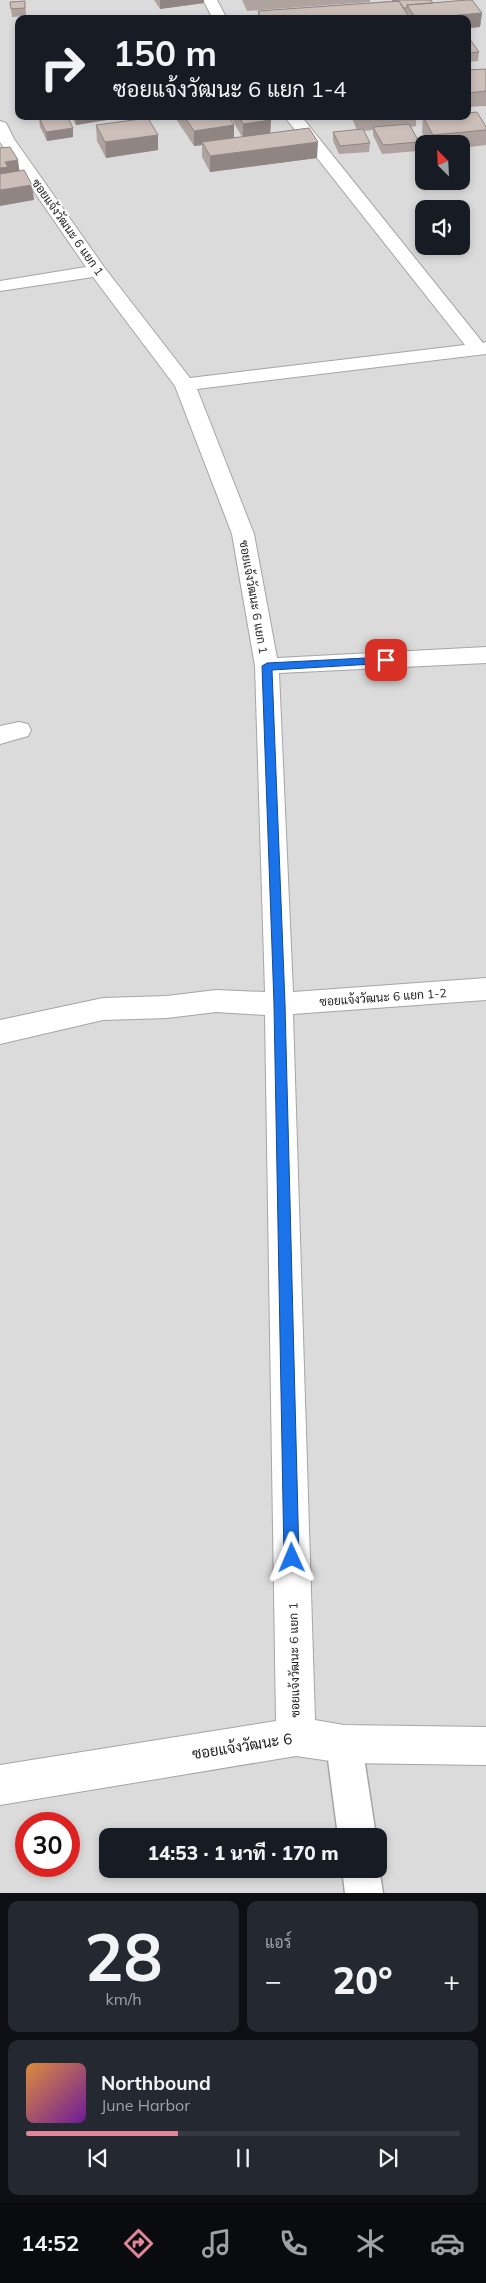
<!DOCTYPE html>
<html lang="th">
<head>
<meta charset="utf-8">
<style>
	:root { --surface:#171b24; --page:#242831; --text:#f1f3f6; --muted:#9ea1a6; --line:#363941; --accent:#e08698 }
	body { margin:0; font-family:Mulish,Sarabun,sans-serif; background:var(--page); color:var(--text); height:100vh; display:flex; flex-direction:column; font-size:19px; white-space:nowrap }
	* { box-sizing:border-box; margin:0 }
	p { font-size:16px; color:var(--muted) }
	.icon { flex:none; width:28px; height:28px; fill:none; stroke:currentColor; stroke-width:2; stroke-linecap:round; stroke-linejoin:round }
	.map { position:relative; height:1893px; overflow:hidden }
	.drawer { display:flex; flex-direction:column; gap:8px; padding:8px; background:#0d0f14; flex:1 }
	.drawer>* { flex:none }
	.hud { position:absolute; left:15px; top:15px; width:456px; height:105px; border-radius:10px; box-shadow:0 2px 8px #0003; background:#171b24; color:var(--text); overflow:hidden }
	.needle { width:32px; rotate:336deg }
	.buttons { position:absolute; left:415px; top:135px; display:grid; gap:10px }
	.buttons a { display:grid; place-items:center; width:55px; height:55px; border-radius:10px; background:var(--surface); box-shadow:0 2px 8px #0003; font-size:25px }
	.speed { position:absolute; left:15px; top:1812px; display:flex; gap:10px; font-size:25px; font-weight:700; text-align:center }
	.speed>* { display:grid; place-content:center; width:65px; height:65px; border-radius:50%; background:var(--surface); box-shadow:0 2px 8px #0003; line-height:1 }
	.speed .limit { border:8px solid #d22; background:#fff; color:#111 }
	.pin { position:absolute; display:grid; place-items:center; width:42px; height:42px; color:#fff; margin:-21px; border-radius:10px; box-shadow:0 2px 8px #0006 }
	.me { position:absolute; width:55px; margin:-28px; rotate:359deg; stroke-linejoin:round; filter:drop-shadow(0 0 4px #0008) }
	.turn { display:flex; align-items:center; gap:18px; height:105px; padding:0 15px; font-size:22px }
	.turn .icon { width:65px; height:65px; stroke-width:2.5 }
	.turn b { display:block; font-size:35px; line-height:42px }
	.big { font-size:38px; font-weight:800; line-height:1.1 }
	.drawer .card { flex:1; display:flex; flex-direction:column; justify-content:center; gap:8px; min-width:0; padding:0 18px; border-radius:10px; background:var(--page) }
	.drawer .dial { align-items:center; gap:0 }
	.dial b { font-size:65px; line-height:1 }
	.song { display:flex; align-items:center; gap:15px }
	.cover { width:60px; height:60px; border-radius:8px; background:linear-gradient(135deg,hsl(30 70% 55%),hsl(280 70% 35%)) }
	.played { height:5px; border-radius:2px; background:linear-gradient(90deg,var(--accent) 35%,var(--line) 35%) }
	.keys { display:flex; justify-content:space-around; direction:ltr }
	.heat { display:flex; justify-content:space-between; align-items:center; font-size:28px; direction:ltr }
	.drawer .tiles { flex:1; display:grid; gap:8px; grid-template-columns:1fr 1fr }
	.card:last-child { grid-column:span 2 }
	.trip { position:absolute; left:99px; top:1828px; width:288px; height:50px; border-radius:10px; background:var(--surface); box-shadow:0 2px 8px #0003; font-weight:800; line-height:50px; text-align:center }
	.tab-bar { display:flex; height:80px; justify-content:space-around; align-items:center; background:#090b0e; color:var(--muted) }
	.tab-bar .icon { width:35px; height:35px }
	.tab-bar .active { color:var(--accent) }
	.tab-bar b { font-size:22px; color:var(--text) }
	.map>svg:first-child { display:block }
	.residential { fill:#dcdbdb; fill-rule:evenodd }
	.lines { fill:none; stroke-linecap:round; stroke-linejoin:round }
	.service-casing { stroke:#a5a5a5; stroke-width:3 }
	.minor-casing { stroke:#a5a5a5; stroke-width:2 }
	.service { fill:#fff; fill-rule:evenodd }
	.minor { fill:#fff; fill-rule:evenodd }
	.wall { fill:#afa39f }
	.shaded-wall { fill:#8f8582 }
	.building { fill:#ccbeb9; stroke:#8f8582 }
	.route { fill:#1a73e8; stroke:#114b97 }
	.labels { text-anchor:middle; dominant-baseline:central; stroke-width:4; stroke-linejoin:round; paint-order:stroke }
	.street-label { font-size:12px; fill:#1e1e1e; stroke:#fff }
	.near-street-label { font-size:15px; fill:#1e1e1e; stroke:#fff }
</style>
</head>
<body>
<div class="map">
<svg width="486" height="1893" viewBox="0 0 486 1893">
	<rect width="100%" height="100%" fill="#f0e9e3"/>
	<path class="residential" d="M 0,0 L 486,0 L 486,1893 L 0,1893 ZM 19,19 L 468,19 L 468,116 L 19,116 ZM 424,144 L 461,144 L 461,181 L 424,181 ZM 424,209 L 461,209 L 461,246 L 424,246 ZM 26,1824 L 69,1824 L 69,1866 L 26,1866 ZM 108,1836 L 378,1836 L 378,1869 L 108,1869 Z"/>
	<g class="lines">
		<defs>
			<path id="service" d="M 344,1726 L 357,1731 L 362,1744 L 376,1836 L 338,1836 L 326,1744 L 331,1731 Z
				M 378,1862 L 383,1893 L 345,1893 L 342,1869 L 378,1869 Z"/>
			<path id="minor" d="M 203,0 L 217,0 L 227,19 L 213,19 Z
				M 284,116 L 301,116 L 483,343 L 486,342 L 486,354 L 197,389 L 254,534 L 277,658 L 486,647 L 486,663 L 279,673 L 293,992 L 486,978 L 486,1000 L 293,1014 L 315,1720 L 344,1725 L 486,1727 L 486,1765 L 344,1763 L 296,1756 L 0,1805 L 0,1765 L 276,1721 L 265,1015 L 216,1012 L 167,1018 L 103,1020 L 0,1044 L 0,1020 L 103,998 L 167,996 L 216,990 L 265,992 L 255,666 L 232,534 L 175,386 L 93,277 L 0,291 L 0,281 L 86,267 L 0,142 L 0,121 L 6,123 L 14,139 L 104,267 L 190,378 L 465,345 Z
				M 19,722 L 28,724 L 31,730 L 28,736 L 0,744 L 0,726 Z"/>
		</defs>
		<use href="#service" class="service-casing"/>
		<use href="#minor" class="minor-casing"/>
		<use href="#service" class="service"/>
		<use href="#minor" class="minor"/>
	</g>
	<path class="wall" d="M 154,0 L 204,0 L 204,3 L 160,9 Z
		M 242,0 L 370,0 L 370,2 L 247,11 Z
		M 392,0 L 431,0 L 433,3 L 472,0 L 482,13 L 480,27 L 468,28 L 468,19 L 258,19 L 258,11 L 392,1 Z
		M 25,1 L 26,16 L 12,17 L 10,2 Z
		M 468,38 L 479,52 L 478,61 L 468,62 Z
		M 486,69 L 486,106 L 468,107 L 468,70 Z
		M 71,116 L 125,116 L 125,117 L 76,125 Z
		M 174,116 L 228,116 L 234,138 L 242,137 L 230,116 L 268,116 L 271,120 L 270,133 L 317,158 L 210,172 L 202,157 L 202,145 L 194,146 Z
		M 351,116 L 416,116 L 416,126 L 411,127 L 419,142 L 418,151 L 382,154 L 373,135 L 373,130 L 364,131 L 370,143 L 369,152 L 339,154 L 333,141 L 333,132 L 357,130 Z
		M 423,117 L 486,127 L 486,145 L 461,148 L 461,144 L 428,144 L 422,132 Z
		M 39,118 L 73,137 L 47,141 L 40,127 Z
		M 96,125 L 158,150 L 106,158 L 97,141 Z"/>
	<path class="shaded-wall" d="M 160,0 L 204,0 L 204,3 L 160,9 Z
		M 482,13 L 480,27 L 468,28 L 468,19 L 416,19 Z
		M 75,116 L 125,116 L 125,117 L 76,125 Z
		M 271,120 L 270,135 L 243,139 L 243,124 Z
		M 234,125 L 234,140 L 202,142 L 202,145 L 194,146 L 194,131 Z
		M 73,128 L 73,137 L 47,141 L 46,132 Z
		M 158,135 L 158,150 L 106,158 L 105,142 Z
		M 318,142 L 317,158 L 210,172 L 210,156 Z
		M 18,160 L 20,175 L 0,184 L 0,168 L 5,162 Z
		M 32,185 L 34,200 L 0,206 L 0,190 Z"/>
	<path class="building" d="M 393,0 L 431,0 L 433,3 L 407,5 L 407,8 L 403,8 L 399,1 L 393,1 Z
		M 467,0 L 472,0 L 482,13 L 416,19 L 407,5 Z
		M 25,1 L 25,8 L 11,9 L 10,2 Z
		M 399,1 L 410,19 L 261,19 L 258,11 Z
		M 468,38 L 469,38 L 479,52 L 468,53 Z
		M 486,69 L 486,91 L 468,93 L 468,70 Z
		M 477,112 L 486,127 L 486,130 L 433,135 L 423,117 L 468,116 L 468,113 Z
		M 49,116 L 67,116 L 73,128 L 46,132 L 39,118 Z
		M 184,116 L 228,116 L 234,125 L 194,131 Z
		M 239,116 L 268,116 L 271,120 L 243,124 Z
		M 148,118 L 158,135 L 105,142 L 96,125 Z
		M 409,124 L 419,142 L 383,145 L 373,127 Z
		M 309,128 L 318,142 L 210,156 L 202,142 Z
		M 363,129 L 370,143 L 340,146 L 333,132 Z
		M 10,147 L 18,160 L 5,162 L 8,167 L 0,168 L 0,148 Z
		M 24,170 L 32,185 L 0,190 L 0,174 Z"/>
	<path class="route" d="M 386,657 L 390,658 L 390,663 L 272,670 L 285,1004 L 299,1558 L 297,1564 L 292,1566 L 287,1564 L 284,1558 L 274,1004 L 262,666 L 267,663 Z"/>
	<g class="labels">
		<g class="street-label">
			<text transform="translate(68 227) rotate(55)">ซอยแจ้งวัฒนะ 6 แยก 1</text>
			<text transform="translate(254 597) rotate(80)">ซอยแจ้งวัฒนะ 6 แยก 1</text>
			<text transform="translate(383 997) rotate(-4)">ซอยแจ้งวัฒนะ 6 แยก 1-2</text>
			<text transform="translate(294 1660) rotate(-91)">ซอยแจ้งวัฒนะ 6 แยก 1</text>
		</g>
		<g class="near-street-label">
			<text transform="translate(242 1746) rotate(-9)">ซอยแจ้งวัฒนะ 6</text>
		</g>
	</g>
</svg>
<div class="buttons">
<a><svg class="needle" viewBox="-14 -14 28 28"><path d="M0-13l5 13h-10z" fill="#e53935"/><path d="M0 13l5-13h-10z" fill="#9ea1a6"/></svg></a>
<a><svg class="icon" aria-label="sound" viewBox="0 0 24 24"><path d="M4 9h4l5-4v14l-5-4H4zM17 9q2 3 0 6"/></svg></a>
</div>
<div class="speed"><div class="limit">30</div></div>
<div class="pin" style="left:386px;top:660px;background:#d93025"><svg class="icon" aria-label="arrive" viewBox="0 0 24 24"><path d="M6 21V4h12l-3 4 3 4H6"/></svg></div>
<svg class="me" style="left:292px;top:1558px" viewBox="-20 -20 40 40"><path d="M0-17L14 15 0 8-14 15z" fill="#1a73e8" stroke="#fff" stroke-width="4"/></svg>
<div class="trip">14:53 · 1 นาที · 170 m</div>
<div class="hud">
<div class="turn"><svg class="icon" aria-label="right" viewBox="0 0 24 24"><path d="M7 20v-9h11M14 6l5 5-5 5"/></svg><div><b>150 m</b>ซอยแจ้งวัฒนะ 6 แยก 1-4</div></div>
</div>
</div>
<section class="drawer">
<div class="tiles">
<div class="card dial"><b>28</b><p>km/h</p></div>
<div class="card"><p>แอร์</p>
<div class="heat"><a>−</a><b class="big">20°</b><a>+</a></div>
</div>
<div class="card">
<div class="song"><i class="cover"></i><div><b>Northbound</b><p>June Harbor</p></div></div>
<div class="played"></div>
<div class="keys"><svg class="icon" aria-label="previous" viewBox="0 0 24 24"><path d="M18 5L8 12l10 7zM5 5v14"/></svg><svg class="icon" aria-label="pause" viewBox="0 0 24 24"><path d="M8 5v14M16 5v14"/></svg><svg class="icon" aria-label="next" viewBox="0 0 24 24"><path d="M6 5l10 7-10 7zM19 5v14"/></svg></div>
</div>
</div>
</section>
<nav class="tab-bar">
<b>14:52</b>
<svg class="icon active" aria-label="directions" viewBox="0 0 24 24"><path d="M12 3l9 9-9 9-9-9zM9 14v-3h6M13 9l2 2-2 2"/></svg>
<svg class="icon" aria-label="music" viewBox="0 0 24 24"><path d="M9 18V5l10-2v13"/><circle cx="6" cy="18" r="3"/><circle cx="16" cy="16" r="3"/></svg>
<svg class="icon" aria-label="phone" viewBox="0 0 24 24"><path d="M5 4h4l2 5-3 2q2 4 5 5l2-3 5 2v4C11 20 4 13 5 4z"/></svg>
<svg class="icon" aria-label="climate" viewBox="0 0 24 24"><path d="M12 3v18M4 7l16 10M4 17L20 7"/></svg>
<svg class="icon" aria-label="car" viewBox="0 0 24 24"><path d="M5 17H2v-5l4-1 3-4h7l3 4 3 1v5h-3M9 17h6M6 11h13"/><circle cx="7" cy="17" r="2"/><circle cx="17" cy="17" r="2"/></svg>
</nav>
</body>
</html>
